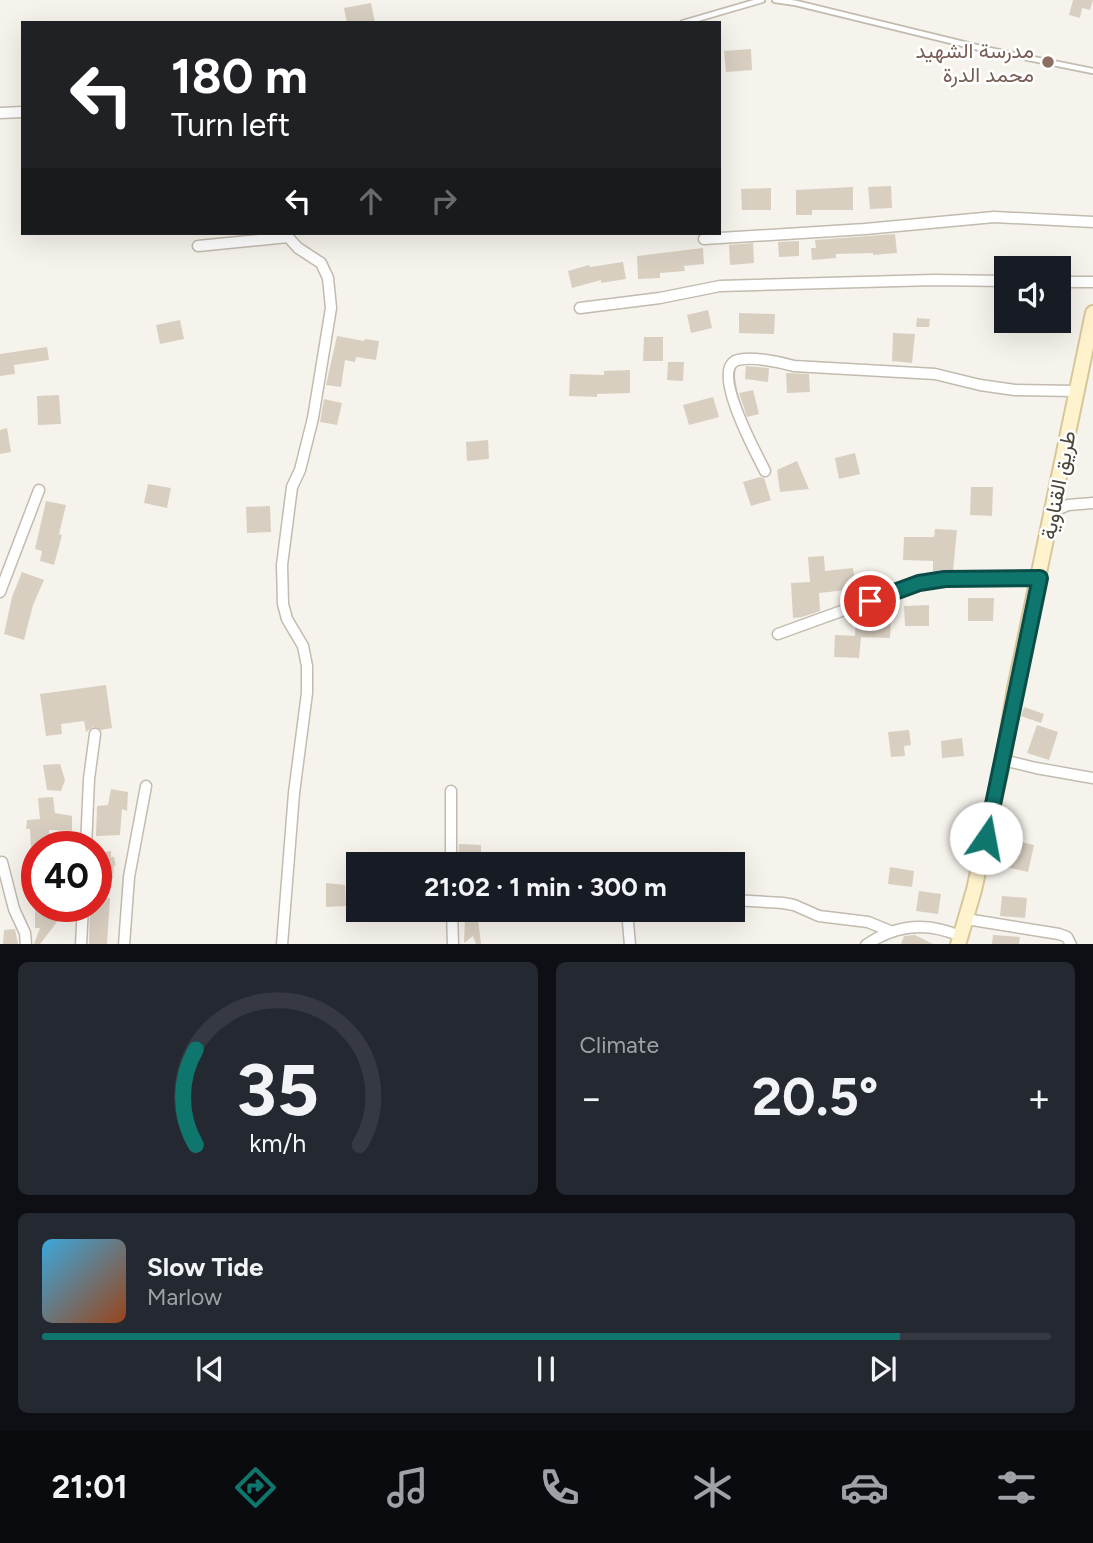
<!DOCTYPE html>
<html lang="en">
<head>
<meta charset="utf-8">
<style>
	:root { --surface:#171b24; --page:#242831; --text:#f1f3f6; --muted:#9ea1a6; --line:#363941; --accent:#0f766e }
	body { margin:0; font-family:Figtree,Vazirmatn,sans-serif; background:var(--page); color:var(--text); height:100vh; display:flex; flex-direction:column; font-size:26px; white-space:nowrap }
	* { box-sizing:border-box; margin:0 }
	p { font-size:23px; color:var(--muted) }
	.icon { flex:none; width:38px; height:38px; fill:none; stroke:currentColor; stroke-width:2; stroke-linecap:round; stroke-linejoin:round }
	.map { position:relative; height:944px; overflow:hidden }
	.side { display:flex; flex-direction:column; gap:18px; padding:18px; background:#0d0f14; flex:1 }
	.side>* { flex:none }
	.hud { position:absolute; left:21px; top:21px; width:700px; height:214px; border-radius:0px; box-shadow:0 7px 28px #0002; background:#202124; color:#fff; overflow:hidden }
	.buttons { position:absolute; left:994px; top:256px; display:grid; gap:14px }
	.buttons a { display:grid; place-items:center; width:77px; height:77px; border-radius:0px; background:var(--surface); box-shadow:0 7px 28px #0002; font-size:35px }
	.speed { position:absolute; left:21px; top:831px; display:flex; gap:14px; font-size:35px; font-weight:700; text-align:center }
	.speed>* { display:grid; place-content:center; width:91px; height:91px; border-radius:50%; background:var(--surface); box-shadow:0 7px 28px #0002; line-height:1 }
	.speed .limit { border:10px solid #d22; background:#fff; color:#111 }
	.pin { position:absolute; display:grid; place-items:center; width:60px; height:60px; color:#fff; margin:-30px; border:4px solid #fff; border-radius:50%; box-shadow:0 2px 7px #0007 }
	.me { position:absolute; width:77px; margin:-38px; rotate:12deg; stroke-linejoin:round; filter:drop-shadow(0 0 5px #0008) }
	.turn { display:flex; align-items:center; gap:24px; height:147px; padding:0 35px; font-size:32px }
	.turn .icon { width:91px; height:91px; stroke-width:2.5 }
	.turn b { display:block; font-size:49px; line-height:60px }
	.lanes { display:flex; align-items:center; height:66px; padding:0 35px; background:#0003; justify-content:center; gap:35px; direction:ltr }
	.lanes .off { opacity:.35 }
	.big { font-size:52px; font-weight:700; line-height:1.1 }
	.side .widget { flex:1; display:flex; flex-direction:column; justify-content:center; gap:10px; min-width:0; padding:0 24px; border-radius:10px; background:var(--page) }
	.side .dial { align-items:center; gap:0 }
	.dial svg { height:182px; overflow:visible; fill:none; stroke:var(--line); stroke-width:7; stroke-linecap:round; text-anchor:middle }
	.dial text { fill:var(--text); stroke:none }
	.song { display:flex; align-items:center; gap:21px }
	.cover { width:84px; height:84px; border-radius:10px; background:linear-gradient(135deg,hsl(200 70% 55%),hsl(20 70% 35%)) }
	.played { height:7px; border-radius:4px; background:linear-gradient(90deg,var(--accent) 85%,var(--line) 85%) }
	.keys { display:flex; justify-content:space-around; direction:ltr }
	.heat { display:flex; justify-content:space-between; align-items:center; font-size:38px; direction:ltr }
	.side .tiles { flex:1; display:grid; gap:18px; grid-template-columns:1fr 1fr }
	.widget:last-child { grid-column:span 2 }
	.trip { position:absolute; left:346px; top:852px; width:399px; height:70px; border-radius:0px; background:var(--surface); box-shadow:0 7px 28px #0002; font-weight:700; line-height:70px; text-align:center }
	.dock { display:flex; height:112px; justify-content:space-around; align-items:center; background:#090b0e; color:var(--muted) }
	.dock .icon { width:49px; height:49px }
	.dock .selected { color:var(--accent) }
	.dock b { font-size:32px; color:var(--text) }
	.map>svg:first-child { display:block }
	.building { fill:#d8cfc1 }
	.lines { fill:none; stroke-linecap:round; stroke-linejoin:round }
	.lane-casing { stroke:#c2bbae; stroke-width:8 }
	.street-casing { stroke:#c2bbae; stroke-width:13 }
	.secondary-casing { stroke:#d6c79b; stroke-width:18 }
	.lane { stroke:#fff; stroke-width:4.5 }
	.street { stroke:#fff; stroke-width:10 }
	.secondary { stroke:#fff3cd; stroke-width:14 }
	.route-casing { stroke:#0a4d48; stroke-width:18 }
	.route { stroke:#0f766e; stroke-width:12 }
	.education-dot { fill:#8d6e63; stroke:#fff; stroke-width:2.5 }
	.labels { text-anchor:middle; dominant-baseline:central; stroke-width:5; stroke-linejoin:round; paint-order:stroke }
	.education-label { font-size:21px; fill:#785e54; stroke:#fff; text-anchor:end }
	.street-label { font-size:21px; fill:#4b4439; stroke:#fff }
</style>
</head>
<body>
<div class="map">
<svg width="1093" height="945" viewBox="0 0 1093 945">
	<rect width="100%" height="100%" fill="#f6f3ec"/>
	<path class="building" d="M 1073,0 L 1093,0 L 1090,10 L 1082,8 L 1080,18 L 1069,15 Z
		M 371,3 L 375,23 L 347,23 L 344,8 Z
		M 751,49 L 752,70 L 726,72 L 724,51 Z
		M 891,186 L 892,208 L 870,209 L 868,187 Z
		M 853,187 L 853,210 L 812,210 L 812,215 L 796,215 L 796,190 Z
		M 771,188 L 771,210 L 742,210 L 741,189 Z
		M 895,234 L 897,253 L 873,255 L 873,253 L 836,254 L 836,258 L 812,260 L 811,248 L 816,248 L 815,240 Z
		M 799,241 L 799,256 L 779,257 L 778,242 Z
		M 753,243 L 754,263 L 730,265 L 729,245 Z
		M 703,248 L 704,264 L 684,266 L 685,271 L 660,273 L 660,278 L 638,279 L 637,256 Z
		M 623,262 L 626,279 L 601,283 L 601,280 L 572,288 L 568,271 L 589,265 L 590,267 Z
		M 708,310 L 712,328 L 691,333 L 687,315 Z
		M 739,313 L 775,314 L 774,334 L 739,333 Z
		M 917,318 L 930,319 L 929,327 L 916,327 Z
		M 180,320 L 184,339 L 160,344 L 156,325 Z
		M 893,333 L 915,334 L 912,363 L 892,361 Z
		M 337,336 L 364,341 L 365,339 L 379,341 L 376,360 L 356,357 L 355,362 L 345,360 L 341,387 L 326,385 Z
		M 644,337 L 663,337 L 663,361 L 643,361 Z
		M 47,347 L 49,360 L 14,365 L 15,374 L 0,376 L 0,354 Z
		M 668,362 L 684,362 L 683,381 L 667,380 Z
		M 746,366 L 769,368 L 768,382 L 745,379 Z
		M 630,370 L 630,393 L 597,394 L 597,397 L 569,396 L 570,374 L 604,375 L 604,371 Z
		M 786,373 L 809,374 L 810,392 L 787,393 Z
		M 753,390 L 759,414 L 747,417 L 739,393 Z
		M 59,395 L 61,424 L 38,425 L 37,396 Z
		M 713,397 L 719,417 L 689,425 L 683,405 Z
		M 324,399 L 342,403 L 337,425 L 320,422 Z
		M 7,428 L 11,452 L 0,454 L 0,430 Z
		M 488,440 L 489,459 L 467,461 L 466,442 Z
		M 855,453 L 860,474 L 839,479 L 835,458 Z
		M 797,461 L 809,489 L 780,492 L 777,470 Z
		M 760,477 L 764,478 L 771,500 L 751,506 L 743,482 Z
		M 148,484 L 171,488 L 167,508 L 144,503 Z
		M 971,487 L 993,487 L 992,516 L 970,515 Z
		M 46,501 L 66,505 L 59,534 L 62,535 L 54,565 L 40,561 L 42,551 L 35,549 Z
		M 270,506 L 271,532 L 247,533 L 246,507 Z
		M 935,529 L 957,530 L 953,571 L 933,573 L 933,561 L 903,560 L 904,537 L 934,537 Z
		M 824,556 L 825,571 L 853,568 L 856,589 L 819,593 L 820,611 L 802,617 L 793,618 L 791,583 L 810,582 L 808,557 Z
		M 22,572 L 44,580 L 33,605 L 24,640 L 4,634 L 12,597 Z
		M 968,598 L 994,598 L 993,621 L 968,621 Z
		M 929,605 L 929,626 L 905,626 L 904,606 Z
		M 856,616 L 891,618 L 890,638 L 861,637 L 859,658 L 834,657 L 835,635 L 855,636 Z
		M 106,685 L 112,728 L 101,730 L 93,727 L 86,732 L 84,721 L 61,724 L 62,734 L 46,736 L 40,694 Z
		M 1024,707 L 1044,714 L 1041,723 L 1021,716 Z
		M 1037,725 L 1058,732 L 1049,760 L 1027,753 Z
		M 909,730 L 911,745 L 904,746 L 905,756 L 891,757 L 888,732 Z
		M 962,738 L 964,756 L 942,758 L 941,741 Z
		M 60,764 L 65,780 L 61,791 L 47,790 L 43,765 Z
		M 111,789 L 128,792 L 127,811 L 122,809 L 120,835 L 96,836 L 97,806 L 108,805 Z
		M 53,797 L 55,813 L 72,816 L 72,831 L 49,830 L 51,847 L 31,847 L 30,829 L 26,829 L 27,820 L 40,819 L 38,798 Z
		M 961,827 L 972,830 L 970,836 L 963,840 L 958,836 Z
		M 1012,840 L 1034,845 L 1028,872 L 1006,867 Z
		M 459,844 L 481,845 L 481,864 L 458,864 Z
		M 111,851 L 111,857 L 114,857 L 116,866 L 114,865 L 113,879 L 107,879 L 106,882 L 96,880 L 96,860 L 99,860 L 99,853 Z
		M 890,867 L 914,871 L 912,887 L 888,884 Z
		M 326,883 L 345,885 L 346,906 L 326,907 Z
		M 919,891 L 941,894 L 938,914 L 916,911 Z
		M 1002,896 L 1027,898 L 1025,918 L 1000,916 Z
		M 98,898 L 110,898 L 107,944 L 89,944 L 90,906 L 98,906 Z
		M 35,906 L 53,906 L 53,912 L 56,912 L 57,922 L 40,944 L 34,944 L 40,928 L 35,928 Z
		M 461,910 L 477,910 L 481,944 L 476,944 L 473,936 L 464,943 L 465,918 L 461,919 Z
		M 15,929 L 18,944 L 3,944 L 4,930 Z
		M 915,935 L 933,944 L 901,944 L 904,936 Z
		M 993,935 L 1020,937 L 1019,944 L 992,944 Z"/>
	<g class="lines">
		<defs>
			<path id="lane" d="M 775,0 L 796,3 L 984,49 L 1093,71
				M 683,23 L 762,0"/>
			<path id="street" d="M 0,113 L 23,112
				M 704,239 L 865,229 L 994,217 L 1093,222
				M 198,246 L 288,237 L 298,248 L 321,263 L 328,278 L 331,308 L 313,418 L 300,470 L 292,487 L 282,565 L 283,604 L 287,619 L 303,646 L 307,666 L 307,693 L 294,793 L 282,945
				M 1059,282 L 1093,282
				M 580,308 L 660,298 L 720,286 L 934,280 L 1006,281
				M 765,471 C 757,455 712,373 735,361 C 748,355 780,362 794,366 L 935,374 L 980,385 L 1015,390 L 1076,391
				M 1052,512 L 1068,505 L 1093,503
				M 0,592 L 39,490
				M 778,634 L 919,583 L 953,578 L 1040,578
				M 1003,760 L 1036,768 L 1093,778
				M 86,847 L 89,779 L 95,734
				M 2,862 L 14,909 L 25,933 L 26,945
				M 625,862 L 625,864
				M 451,864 L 451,791
				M 733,900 L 783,903 L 794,905 L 819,916 L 868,922 L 890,931
				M 452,910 L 453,945
				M 627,910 L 630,945
				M 966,919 L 1059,934 L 1067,937 L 1071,945
				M 81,945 L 83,906
				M 124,945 L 129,877 L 146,786
				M 866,945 C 896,924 928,922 960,936"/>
			<path id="secondary" d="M 958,945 L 974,890 L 1003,760 L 1015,688 L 1093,313"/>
		</defs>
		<use href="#lane" class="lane-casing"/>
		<use href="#street" class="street-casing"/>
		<use href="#secondary" class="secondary-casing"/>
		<use href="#lane" class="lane"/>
		<use href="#street" class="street"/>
		<use href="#secondary" class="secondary"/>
	</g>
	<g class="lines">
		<defs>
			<path id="route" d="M 870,601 L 919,583 L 945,579 L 1040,578 L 986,838"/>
		</defs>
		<use href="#route" class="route-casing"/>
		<use href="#route" class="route"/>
	</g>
	<circle class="education-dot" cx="1048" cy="62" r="7"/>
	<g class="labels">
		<g class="education-label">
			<text x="1034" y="50">مدرسة الشهيد<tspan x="1034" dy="24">محمد الدرة</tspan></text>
		</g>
		<g class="street-label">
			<text transform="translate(1058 485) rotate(-79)">طريق القناوية</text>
		</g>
	</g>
</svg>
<div class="buttons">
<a><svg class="icon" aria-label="sound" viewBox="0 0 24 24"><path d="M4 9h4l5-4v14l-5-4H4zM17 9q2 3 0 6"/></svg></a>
</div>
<div class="speed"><div class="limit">40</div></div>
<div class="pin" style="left:870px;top:601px;background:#d93025"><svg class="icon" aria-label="arrive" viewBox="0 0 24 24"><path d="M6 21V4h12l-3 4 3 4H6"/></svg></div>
<svg class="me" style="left:986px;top:838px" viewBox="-20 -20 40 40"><circle r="19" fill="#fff"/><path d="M0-13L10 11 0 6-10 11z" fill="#0f766e"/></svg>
<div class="trip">21:02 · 1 min · 300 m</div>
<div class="hud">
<div class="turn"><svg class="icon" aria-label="left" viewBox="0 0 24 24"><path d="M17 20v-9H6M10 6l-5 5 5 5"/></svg><div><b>180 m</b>Turn left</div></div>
<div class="lanes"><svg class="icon" aria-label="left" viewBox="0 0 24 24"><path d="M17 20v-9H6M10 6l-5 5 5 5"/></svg><svg class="icon off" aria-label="ahead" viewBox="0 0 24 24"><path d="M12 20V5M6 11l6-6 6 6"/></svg><svg class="icon off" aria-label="right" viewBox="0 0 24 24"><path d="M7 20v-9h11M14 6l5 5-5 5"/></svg></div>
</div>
</div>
<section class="side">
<div class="tiles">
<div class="widget dial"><svg viewBox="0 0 100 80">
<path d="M14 69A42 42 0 1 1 86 69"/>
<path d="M14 69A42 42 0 0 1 14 27" stroke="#0f766e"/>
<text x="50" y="56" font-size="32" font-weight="700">35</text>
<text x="50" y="72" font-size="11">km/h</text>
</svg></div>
<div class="widget"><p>Climate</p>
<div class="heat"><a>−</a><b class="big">20.5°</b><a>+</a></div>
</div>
<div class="widget">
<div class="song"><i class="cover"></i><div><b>Slow Tide</b><p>Marlow</p></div></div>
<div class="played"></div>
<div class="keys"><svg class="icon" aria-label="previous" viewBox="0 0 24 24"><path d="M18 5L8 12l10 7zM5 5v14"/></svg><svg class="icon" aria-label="pause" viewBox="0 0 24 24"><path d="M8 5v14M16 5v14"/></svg><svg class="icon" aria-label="next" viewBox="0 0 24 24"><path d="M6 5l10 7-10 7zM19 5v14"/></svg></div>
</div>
</div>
</section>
<nav class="dock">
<b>21:01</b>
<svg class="icon selected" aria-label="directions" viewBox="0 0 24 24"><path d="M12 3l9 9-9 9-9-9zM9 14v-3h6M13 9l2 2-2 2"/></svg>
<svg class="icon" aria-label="music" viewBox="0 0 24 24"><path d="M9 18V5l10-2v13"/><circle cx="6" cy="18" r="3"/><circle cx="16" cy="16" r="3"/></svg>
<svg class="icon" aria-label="phone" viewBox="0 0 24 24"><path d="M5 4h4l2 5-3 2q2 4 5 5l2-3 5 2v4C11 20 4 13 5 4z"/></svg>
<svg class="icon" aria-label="climate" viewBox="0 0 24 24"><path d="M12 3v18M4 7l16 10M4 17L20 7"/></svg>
<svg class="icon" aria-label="car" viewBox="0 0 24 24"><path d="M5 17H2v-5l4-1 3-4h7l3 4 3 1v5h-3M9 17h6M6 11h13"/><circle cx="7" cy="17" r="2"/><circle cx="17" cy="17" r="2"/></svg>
<svg class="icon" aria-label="filters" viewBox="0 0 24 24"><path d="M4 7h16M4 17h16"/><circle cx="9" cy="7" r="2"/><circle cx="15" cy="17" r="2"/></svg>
</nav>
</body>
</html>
